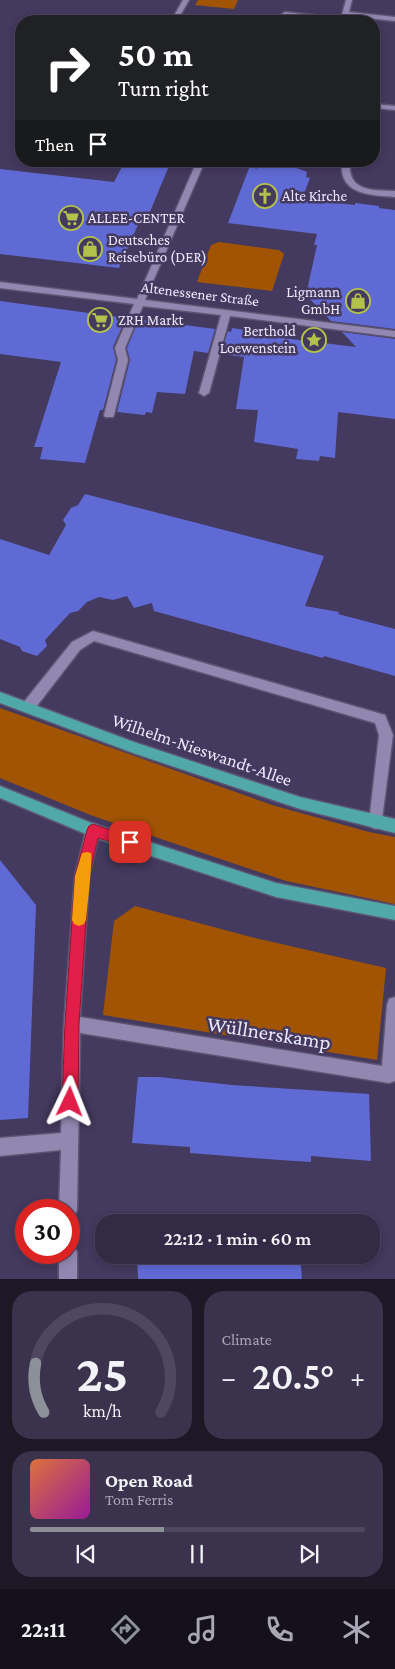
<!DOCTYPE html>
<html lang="en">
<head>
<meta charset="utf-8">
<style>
	:root { --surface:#332b46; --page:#3b334d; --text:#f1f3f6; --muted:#a9a7b3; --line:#4e475f; --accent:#8c9099 }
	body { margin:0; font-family:"Crimson Pro",serif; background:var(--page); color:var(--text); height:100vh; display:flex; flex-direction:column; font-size:19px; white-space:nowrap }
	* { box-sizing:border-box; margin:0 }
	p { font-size:16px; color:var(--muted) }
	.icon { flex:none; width:28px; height:28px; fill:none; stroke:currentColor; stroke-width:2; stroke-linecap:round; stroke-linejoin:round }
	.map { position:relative; height:1279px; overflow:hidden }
	.panel { display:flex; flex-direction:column; gap:12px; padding:12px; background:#1c1826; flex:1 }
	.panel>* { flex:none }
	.guide { position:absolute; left:15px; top:15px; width:365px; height:152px; border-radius:20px; box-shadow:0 2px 8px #0003,0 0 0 1px var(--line); background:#202124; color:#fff; overflow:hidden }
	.speed { position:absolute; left:15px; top:1199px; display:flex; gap:10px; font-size:25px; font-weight:700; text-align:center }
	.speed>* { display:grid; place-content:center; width:65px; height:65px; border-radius:50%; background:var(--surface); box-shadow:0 2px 8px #0003,0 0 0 1px var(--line); line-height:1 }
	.speed .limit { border:8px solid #d22; background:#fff; color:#111 }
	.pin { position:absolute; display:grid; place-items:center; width:42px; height:42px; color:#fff; margin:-21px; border-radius:10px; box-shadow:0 2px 8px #0006 }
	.me { position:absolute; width:55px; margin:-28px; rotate:2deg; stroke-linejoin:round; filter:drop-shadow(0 0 4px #0008) }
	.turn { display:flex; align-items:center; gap:18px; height:105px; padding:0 20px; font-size:22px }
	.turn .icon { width:65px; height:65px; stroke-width:2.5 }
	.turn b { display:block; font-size:35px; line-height:42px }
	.then { display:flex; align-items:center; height:48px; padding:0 20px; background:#0003; gap:10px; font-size:19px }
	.big { font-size:38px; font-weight:600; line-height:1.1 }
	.panel .tile { flex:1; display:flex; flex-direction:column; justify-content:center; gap:8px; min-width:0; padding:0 18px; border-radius:20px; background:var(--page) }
	.panel .dial { align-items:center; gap:0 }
	.dial svg { height:130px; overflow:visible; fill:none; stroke:var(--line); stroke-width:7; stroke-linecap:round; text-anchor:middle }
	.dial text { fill:var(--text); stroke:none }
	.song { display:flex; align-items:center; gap:15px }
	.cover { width:60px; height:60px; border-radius:8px; background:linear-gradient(135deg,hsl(20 70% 55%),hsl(300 70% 35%)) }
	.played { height:5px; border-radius:2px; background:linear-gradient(90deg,var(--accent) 40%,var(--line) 40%) }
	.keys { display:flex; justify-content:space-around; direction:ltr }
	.heat { display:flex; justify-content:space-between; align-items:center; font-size:28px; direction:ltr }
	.panel .tiles { flex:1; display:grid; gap:12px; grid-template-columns:1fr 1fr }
	.tile:last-child { grid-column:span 2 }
	.trip { position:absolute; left:95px; top:1214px; width:285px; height:50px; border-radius:20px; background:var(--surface); box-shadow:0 2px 8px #0003,0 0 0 1px var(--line); font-weight:600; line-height:50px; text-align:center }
	.menu { display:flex; height:80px; justify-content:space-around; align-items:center; background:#14111c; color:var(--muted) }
	.menu .icon { width:35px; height:35px }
	.menu .on { color:var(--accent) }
	.menu b { font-size:22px; color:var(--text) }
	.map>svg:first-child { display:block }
	.green { fill:#a25405 }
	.building { fill:#606ad4 }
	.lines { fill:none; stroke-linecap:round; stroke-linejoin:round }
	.minor-casing { stroke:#5d5472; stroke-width:3 }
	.major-casing { stroke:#5d5472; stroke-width:3 }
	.minor { fill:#9187b1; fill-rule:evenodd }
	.major { fill:#50a9a8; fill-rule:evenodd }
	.route { fill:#e11d48; stroke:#92132f }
	.slow { fill:#f59e0b }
	.labels { text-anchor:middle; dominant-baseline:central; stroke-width:5; stroke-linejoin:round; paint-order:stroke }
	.far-poi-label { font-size:15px; fill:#ede9fc; stroke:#44395e; text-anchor:start }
	.far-street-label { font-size:15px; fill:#ede9fc; stroke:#44395e }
	.street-label { font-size:18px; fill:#ede9fc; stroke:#44395e }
	.near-street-label { font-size:21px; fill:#ede9fc; stroke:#44395e }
</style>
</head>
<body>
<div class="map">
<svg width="395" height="1279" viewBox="0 0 395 1279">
	<rect width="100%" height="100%" fill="#44395e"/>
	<path class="green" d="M 198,0 L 238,0 L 234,9 L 195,5 Z
		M 219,242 L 279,250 L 284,254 L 272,291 L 197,282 L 211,245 Z
		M 0,708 L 272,805 L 369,832 L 395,837 L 395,904 L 286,881 L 93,816 L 0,778 Z
		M 135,906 L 251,937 L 386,968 L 377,1060 L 103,1015 L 114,921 Z"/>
	<path class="building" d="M 125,161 L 171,161 L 147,219 L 141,218 L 119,268 L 0,254 L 0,169 L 114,182 Z
		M 273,161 L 278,161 L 307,172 L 306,177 L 310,178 L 302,199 L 355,205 L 355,203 L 379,206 L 379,208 L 395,210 L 395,329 L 331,321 L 306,295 L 317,245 L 314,245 L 317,234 L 228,223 L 251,163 L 256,169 L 265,162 Z
		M 0,301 L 126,318 L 113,347 L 116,360 L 103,410 L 100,410 L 85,463 L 40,459 L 43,447 L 34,447 L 61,362 L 0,354 Z
		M 139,319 L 215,329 L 208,353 L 194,351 L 185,394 L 157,392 L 152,413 L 146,412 L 145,415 L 117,412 L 130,360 L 127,348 Z
		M 232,328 L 267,333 L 267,336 L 356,347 L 342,332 L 395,339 L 395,419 L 338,412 L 335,458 L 320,456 L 319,461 L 296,459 L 298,449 L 254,442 L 258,410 L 236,409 L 244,357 L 221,354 L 228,331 L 231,332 Z
		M 85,494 L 324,556 L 305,606 L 339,612 L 338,614 L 395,629 L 395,676 L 324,656 L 323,658 L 154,611 L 152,603 L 134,608 L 127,596 L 113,600 L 99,597 L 87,602 L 78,611 L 70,613 L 45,640 L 47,646 L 37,656 L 22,651 L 20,647 L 0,639 L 0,539 L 49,555 L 66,525 L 63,520 L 71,508 L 78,505 Z
		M 0,860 L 36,905 L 28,1118 L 0,1120 Z
		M 138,1077 L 159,1077 L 232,1085 L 369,1094 L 371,1161 L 311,1156 L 311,1162 L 280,1160 L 190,1153 L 190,1147 L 132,1143 Z
		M 137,1255 L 300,1255 L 302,1279 L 138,1279 Z"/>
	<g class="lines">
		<defs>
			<path id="minor" d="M 183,0 L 189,0 L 177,21 L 171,21 Z
				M 346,0 L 352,0 L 349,12 L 395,17 L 395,21 L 348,16 L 346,21 L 285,16 L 282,14 L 285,12 L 341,18 Z
				M 374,104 L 395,106 L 395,110 L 374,108 Z
				M 197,161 L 205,161 L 145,300 L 395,331 L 395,337 L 230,316 L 209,393 L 204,396 L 199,393 L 221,315 L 143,306 L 125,348 L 128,360 L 114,415 L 113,417 L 105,417 L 104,415 L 118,360 L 115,348 L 134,304 L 0,288 L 0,282 L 137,299 Z
				M 342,161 L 350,161 C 347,192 372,190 395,191 L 395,197 C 370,195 338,195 342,161 Z
				M 93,631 L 385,715 L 393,735 L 381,827 L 376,829 L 371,827 L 369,822 L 379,735 L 375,723 L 94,641 L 80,650 L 33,711 L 28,713 L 23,711 L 21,707 L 23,703 L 72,642 Z
				M 93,823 L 98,825 L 100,830 L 89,876 L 80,1017 L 382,1066 L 387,1005 L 389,999 L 395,997 L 395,1081 L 389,1083 L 80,1033 L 77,1210 L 74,1216 L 69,1219 L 69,1210 L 59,1210 L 61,1150 L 0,1156 L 0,1138 L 61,1133 L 64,1024 L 75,876 L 86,830 L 88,825 Z
				M 69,1243 L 74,1246 L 77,1252 L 77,1279 L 59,1279 L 59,1252 L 69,1252 Z"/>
			<path id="major" d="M 0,692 L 134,742 L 300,797 L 395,819 L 395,833 L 300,809 L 133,753 L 0,703 Z
				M 0,786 L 94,824 L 276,883 L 395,906 L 395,920 L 276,897 L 93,837 L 0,798 Z"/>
		</defs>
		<use href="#minor" class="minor-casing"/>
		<use href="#major" class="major-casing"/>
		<use href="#minor" class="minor"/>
		<use href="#major" class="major"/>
	</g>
	<path class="route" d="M 93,824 L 134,838 L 136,842 L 134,846 L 130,848 L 98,838 L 89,876 L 79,1024 L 78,1102 L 75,1108 L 70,1110 L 64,1108 L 62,1102 L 65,1024 L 75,876 L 87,830 L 89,826 Z"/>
	<path class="slow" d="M 87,852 L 91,853 C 93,857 87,910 86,920 L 84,924 L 79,926 L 74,924 L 72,920 L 75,876 L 82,853 Z"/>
	<defs>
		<symbol id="church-ring" viewBox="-11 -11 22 22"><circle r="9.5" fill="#44395e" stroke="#b3c24b" stroke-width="1.5"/><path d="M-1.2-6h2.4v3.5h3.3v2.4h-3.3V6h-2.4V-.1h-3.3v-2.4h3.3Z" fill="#b3c24b"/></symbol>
		<symbol id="supermarket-ring" viewBox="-11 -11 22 22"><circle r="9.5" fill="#44395e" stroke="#b3c24b" stroke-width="1.5"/><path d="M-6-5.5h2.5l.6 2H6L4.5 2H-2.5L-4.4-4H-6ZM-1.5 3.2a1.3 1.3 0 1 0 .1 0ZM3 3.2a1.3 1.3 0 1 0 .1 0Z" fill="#b3c24b"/></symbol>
		<symbol id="shop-ring" viewBox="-11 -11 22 22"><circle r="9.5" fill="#44395e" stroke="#b3c24b" stroke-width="1.5"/><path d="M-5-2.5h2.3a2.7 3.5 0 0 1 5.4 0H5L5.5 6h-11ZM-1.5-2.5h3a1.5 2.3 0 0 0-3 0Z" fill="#b3c24b"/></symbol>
		<symbol id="sight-ring" viewBox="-11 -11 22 22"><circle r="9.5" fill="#44395e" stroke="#b3c24b" stroke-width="1.5"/><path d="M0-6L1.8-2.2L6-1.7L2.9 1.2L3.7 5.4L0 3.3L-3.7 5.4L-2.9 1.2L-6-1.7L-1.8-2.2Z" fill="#b3c24b"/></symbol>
	</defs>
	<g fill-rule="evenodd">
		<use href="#church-ring" x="251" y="182" width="28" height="28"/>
		<use href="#supermarket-ring" x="57" y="204" width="28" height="28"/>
		<use href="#shop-ring" x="76" y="235" width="28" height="28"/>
		<use href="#shop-ring" x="344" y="287" width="28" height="28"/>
		<use href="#supermarket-ring" x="86" y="306" width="28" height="28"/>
		<use href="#sight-ring" x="300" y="326" width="28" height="28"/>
	</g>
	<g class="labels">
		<g class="far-poi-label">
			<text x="282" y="196">Alte Kirche</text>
			<text x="88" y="218">ALLEE-CENTER</text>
			<text x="108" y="240">Deutsches<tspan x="108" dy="17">Reisebüro (DER)</tspan></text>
			<text x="340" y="292" text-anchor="end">Ligmann<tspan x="340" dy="17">GmbH</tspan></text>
			<text x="118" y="320">ZRH Markt</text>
			<text x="296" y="331" text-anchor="end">Berthold<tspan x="296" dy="17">Loewenstein</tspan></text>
		</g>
		<g class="far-street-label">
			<text transform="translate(200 294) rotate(7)">Altenessener Straße</text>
		</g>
		<g class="street-label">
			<text transform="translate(202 750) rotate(19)">Wilhelm-Nieswandt-Allee</text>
		</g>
		<g class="near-street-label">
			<text transform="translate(269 1033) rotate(9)">Wüllnerskamp</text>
		</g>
	</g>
</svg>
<div class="speed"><div class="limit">30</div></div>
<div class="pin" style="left:130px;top:842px;background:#d93025"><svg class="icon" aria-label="arrive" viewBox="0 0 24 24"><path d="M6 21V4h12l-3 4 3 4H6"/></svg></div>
<svg class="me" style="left:70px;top:1102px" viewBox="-20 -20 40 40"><path d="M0-17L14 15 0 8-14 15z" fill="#e11d48" stroke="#fff" stroke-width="4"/></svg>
<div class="trip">22:12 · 1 min · 60 m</div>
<div class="guide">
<div class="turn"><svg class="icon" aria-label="right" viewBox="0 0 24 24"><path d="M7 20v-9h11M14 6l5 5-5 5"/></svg><div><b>50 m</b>Turn right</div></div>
<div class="then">Then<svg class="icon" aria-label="arrive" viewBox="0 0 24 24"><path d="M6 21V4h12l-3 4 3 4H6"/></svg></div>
</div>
</div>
<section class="panel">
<div class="tiles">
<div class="tile dial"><svg viewBox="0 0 100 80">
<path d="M14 69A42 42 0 1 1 86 69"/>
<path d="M14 69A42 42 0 0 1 9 39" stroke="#8c9099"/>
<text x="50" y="56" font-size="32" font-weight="700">25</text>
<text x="50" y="72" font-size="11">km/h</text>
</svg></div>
<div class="tile"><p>Climate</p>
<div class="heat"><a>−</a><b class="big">20.5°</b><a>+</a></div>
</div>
<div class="tile">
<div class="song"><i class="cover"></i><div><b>Open Road</b><p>Tom Ferris</p></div></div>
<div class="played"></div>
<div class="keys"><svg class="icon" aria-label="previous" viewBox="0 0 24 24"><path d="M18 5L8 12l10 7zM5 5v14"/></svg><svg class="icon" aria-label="pause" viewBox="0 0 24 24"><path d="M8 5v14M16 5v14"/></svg><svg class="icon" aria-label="next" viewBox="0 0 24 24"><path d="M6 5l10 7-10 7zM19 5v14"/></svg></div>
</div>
</div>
</section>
<nav class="menu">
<b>22:11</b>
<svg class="icon on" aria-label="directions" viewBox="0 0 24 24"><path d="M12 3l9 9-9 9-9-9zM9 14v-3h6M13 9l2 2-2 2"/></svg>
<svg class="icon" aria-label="music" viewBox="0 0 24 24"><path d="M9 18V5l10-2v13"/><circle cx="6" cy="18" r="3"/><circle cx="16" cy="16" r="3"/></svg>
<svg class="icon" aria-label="phone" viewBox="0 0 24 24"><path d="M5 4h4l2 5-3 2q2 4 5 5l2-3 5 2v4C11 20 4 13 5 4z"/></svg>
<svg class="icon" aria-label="climate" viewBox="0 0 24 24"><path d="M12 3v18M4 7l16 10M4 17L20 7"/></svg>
</nav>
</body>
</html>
